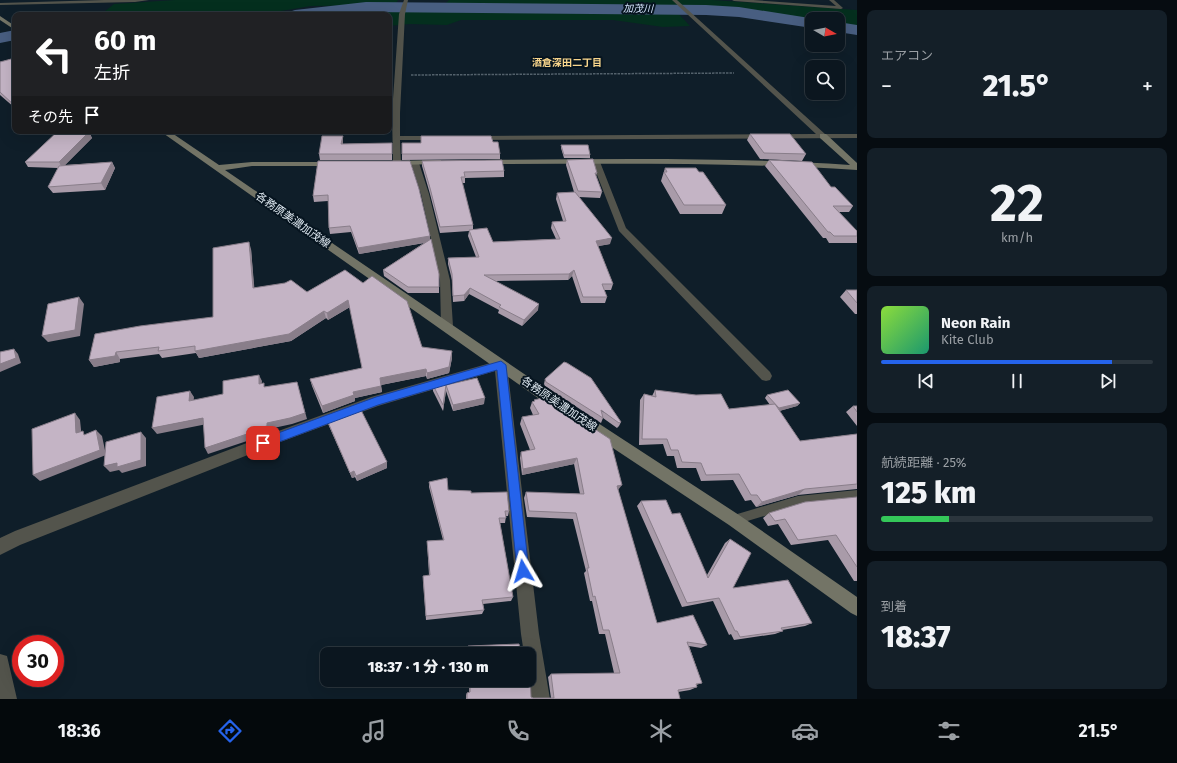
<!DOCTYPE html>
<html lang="ja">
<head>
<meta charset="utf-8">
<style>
	:root { --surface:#0b161f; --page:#141f28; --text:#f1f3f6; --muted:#9a9fa4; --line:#2b353d; --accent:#2563eb }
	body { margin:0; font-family:"Fira Sans","Noto Sans JP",sans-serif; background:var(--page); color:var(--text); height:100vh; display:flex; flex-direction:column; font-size:15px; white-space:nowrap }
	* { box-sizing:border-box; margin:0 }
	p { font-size:13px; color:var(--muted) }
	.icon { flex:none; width:22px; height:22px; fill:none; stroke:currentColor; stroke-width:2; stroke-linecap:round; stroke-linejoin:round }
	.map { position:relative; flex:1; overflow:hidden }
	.drawer { display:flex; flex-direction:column; gap:10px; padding:10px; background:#060c11; width:320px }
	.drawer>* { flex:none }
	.hud { position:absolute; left:12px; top:12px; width:380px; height:122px; border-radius:8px; box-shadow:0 4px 16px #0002,0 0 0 1px var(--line); background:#202124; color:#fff; overflow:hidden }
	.needle { width:26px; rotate:99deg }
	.tools { position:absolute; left:805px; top:12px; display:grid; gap:8px }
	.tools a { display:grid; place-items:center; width:40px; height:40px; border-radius:8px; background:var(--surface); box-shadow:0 4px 16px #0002,0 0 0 1px var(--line); font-size:20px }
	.speed { position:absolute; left:12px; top:635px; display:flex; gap:8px; font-size:20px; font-weight:700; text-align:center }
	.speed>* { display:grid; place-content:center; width:52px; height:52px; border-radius:50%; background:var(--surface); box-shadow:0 4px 16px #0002,0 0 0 1px var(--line); line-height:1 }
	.speed .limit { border:6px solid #d22; background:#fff; color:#111 }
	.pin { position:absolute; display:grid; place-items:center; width:34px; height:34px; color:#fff; margin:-17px; border-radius:8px; box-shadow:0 2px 6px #0006 }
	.me { position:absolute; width:44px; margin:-22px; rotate:353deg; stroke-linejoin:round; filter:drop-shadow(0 0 3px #0008) }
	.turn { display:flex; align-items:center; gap:14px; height:84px; padding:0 16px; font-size:18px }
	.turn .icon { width:52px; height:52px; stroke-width:2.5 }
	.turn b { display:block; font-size:28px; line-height:34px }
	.then { display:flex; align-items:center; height:38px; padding:0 16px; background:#0003; gap:8px; font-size:15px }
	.big { font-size:30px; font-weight:800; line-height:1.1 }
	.drawer .tile { flex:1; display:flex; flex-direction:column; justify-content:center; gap:6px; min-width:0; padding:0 14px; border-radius:8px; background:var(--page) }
	.drawer .dial { align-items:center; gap:0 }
	.dial b { font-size:52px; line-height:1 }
	.song { display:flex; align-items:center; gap:12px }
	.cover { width:48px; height:48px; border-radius:6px; background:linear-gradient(135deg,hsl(90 70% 55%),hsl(160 70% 35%)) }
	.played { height:4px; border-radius:2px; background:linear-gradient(90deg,var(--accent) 85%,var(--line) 85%) }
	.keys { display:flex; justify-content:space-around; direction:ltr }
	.heat { display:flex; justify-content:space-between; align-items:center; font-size:22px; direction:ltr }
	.charge { height:6px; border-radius:3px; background:linear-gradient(90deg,#34c759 25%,var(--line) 0) }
	.trip { position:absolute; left:320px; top:647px; width:216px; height:40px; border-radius:8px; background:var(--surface); box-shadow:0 4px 16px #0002,0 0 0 1px var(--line); font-weight:800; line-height:40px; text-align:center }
	.tabs { display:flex; height:64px; justify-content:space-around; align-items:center; background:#04090c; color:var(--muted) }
	.tabs .icon { width:28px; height:28px }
	.tabs .on { color:var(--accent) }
	.tabs b { font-size:18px; color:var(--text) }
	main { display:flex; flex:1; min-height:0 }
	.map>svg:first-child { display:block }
	.green { fill:#042f1e }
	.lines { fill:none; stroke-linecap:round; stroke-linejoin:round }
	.river { fill:#485e81; fill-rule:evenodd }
	.path { stroke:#53616b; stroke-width:1.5; stroke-dasharray:2.5 1; stroke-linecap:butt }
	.lane { fill:#53544c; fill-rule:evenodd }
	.street { fill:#53544c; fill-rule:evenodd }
	.secondary { fill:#737466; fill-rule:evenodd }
	.wall { fill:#a99ba9 }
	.shaded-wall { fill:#897e8a }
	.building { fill:#c4b4c5; stroke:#897e8a }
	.route { fill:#2563eb; stroke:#184099 }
	.labels { text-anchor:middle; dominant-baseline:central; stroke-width:4; stroke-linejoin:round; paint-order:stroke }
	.far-water-label { font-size:10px; font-style:italic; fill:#d2e2fa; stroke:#06141f }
	.far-neighbourhood-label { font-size:10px; font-weight:bold; fill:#f9d68c; stroke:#06141f }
	.street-label { font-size:11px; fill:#dfe9f1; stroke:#06141f }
</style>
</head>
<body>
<main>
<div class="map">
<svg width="857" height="699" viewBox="0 0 857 699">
	<rect width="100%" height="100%" fill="#0f1e29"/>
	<path class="green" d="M 175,0 L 398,0 L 395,5 L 311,6 L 257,15 L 100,15 L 114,4 Z
		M 449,0 L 712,0 L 857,10 L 857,26 L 838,24 L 838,19 L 812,19 L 812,20 L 766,14 L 699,8 L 603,5 L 445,4 Z
		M 369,11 L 677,12 L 690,26 L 663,27 L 613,20 L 461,20 L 447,25 L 410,24 L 389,26 L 389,15 L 333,15 Z"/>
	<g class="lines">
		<path class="river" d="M 366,2 L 706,5 L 739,7 L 816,19 L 812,19 L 812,28 L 739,17 L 706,15 L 366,12 L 337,15 L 287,15 L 289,12 L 295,10 Z
			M 838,22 L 857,25 L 857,35 L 838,32 Z
			M 15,30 L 15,40 L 0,43 L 0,33 Z"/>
		<path class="path" d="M 411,75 L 734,73"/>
		<path class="lane" d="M 857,490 L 857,500 L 798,506 L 734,525 L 730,524 L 729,520 L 730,516 L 734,515 L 798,496 Z"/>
		<path class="street" d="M 104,0 L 149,0 L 135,2 L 0,5 L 0,3 Z
			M 404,0 L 408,0 L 405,14 L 400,113 L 400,136 L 436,136 L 440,138 L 436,140 L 400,140 L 401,163 L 397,165 L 393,163 L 392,113 L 399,14 Z
			M 672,0 L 677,0 L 825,134 L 857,134 L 857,138 L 473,140 L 472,138 L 476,136 L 816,134 Z
			M 732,0 L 753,0 L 836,6 L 829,0 L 834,0 L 843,8 L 841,9 L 734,1 Z
			M 593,160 L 599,160 L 600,162 L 626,228 L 770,372 L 772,376 L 770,380 L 766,381 L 762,380 L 619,231 L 592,162 Z
			M 412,161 L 415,161 L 419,163 L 429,194 L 450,280 L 453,326 L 451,329 L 447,330 L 443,329 L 441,326 L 440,280 L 421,194 L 411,163 Z
			M 501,360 L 505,362 L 507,365 L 539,634 L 550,699 L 530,699 L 528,680 L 529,680 L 529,654 L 524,654 L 521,634 L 495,371 L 378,406 L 283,441 L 20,545 L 0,555 L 0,538 L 15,531 L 273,433 L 371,397 Z
			M 0,654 L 7,656 L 17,699 L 0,699 Z"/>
		<path class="secondary" d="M 0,16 L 15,26 L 15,30 L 0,20 Z
			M 160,131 L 169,131 L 219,165 L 252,162 L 337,162 L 337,166 L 252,166 L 225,170 L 555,395 L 739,515 L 857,597 L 857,616 L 851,613 L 729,525 L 545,403 Z
			M 820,134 L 826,134 L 857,163 L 857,170 C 734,162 611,164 487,164 L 483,162 L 487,160 C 608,159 729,157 850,165 L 820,138 Z
			M 438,160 L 441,160 L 441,164 L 395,165 L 391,163 L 395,161 Z"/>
	</g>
	<path class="wall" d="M 15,58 L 15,108 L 0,95 L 0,62 Z
		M 89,132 L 92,138 L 65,165 L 112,162 L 115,168 L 105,190 L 53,193 L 48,187 L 58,168 L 28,167 L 25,162 Z
		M 750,134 L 806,154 L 802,161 L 760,159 L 747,140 Z
		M 343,136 L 343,144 L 392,143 L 392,160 L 320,160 L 319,154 Z
		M 421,136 L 493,142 L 500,154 L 500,159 L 402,160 L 402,143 L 421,143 Z
		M 561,145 L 590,155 L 590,158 L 564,158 L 561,148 Z
		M 567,160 L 597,173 L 596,176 L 602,192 L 600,198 L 579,197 L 610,244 L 598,246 L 613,284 L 611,290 L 604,290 L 607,297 L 605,303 L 581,303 L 572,276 L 568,280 L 495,281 L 538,310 L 522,326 L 498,313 L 499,310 L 469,294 L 464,301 L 453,302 L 452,280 L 448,264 L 448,258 L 476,257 L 468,236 L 469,231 L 440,233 L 430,194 L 422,166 L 422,161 L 504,171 L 504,177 L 465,178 L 465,183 L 462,183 L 473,225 L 473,230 L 493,242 L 556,239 L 551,228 L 552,222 L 563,221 L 556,199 L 557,193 L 574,192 L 566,165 Z
		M 769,160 L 831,187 L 853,206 L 849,212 L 839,212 L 857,231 L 857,243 L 829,243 L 826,238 L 823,238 L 765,166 Z
		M 318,161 L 430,236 L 430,239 L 439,274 L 439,293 L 408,293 L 384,276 L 383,270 L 424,243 L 359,254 L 351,232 L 330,234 L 329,228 L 328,201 L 314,202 L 313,196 Z
		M 665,168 L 726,205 L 722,214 L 680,214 L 661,181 Z
		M 251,249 L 254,288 L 307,292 L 345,270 L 422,347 L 452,358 L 449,373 L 427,379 L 426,376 L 381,385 L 382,392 L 355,398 L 355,401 L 323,413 L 312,386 L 310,379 L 362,368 L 350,307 L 328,320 L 326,318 L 291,341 L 199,358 L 196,353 L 162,358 L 159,354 L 120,359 L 120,362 L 94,367 L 89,360 L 213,317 Z
		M 846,290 L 857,290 L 857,314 L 855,314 L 840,297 Z
		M 545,379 L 621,422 L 619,426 L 617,428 L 603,418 L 601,423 L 545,386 L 544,384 Z
		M 447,381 L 447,385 L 484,404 L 453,411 L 446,391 L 443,411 L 433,391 L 433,385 Z
		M 655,390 L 729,409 L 770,405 L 765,398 L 767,395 L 800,403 L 797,406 L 779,411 L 800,441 L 857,434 L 857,489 L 798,495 L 756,507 L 751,500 L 745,501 L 733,480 L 701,481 L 696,468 L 677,468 L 674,456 L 667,456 L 663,444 L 639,445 L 640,400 L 644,394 L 652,396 Z
		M 534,400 L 618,490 L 657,623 L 707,645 L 701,648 L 689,646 L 702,683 L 696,685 L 697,687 L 690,690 L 678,692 L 680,699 L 466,699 L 466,695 L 467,693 L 469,692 L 469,680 L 529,680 L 531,697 L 533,698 L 551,698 L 548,677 L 551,674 L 614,673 L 605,634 L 599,634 L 592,601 L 590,601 L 584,573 L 586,571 L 573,519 L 527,517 L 524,498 L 526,492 L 580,494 L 574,464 L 522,475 L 520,458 L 521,452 L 530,450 L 520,424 L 522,417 L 533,415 L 530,408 L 532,402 L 534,401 Z
		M 853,406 L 857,406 L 857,426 L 846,412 Z
		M 327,420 L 387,462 L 387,468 L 357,481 L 355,477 L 352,478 L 329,426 Z
		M 429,482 L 448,490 L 471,493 L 509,511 L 508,516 L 506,516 L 505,523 L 500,523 L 513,597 L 511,601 L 483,604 L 484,610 L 482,614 L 426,620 L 423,580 L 429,575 L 427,541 L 443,540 L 429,487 Z
		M 857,497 L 857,581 L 854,581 L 828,540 L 791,545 L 778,524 L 768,526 L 763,518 L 769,513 Z
		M 641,501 L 672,514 L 707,575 L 725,543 L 730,539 L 733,588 L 812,623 L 805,626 L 782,630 L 783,631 L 775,634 L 734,640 L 731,634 L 729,635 L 713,601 L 682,607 L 637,506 Z"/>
	<path class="shaded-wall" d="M 89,132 L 92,138 L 62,168 L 59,162 Z
		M 343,136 L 343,142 L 342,150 L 341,144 Z
		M 112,162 L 115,168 L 105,190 L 101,183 Z
		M 430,236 L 430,242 L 359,254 L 358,248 Z
		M 612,238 L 610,244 L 594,247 L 596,241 Z
		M 249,242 L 251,249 L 255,295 L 253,288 Z
		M 574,270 L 572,276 L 568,280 L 569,274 Z
		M 470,288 L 469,294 L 464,301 L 464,295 Z
		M 79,297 L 84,304 L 80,336 L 48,342 L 42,336 Z
		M 348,300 L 350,307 L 328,320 L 327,313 Z
		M 539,304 L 538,310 L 522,326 L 524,320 Z
		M 324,311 L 326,318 L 291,341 L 199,358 L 195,351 Z
		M 14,349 L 18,354 L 21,363 L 0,372 L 0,364 Z
		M 452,351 L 452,358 L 449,373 L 427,379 L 427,373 Z
		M 116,352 L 120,359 L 120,362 L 94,367 L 89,360 Z
		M 426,369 L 426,376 L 381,385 L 380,378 Z
		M 259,375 L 262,381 L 261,390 L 259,384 Z
		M 297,382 L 307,419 L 292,424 L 269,429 L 270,432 L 250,437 L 250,440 L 208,454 L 205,448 L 267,423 Z
		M 446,385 L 446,391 L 443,411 L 443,405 Z
		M 381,386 L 382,392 L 355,398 L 355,401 L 323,413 L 322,406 L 353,392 Z
		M 190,391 L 194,397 L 193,407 L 189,401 Z
		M 485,398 L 484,404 L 453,411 L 453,405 Z
		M 800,403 L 797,406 L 776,412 L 779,408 Z
		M 75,413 L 80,420 L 82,439 L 76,433 Z
		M 203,418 L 207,424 L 157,434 L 152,428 Z
		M 96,430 L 102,436 L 106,455 L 40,481 L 33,475 Z
		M 141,432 L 146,438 L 146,466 L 122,473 L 119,470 L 110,472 L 104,466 L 117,463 Z
		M 577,458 L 574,464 L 522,475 L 523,469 Z
		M 387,462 L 387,468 L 357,481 L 356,476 Z
		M 354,471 L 355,477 L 352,478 L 350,473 Z
		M 622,485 L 618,490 L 617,486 Z
		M 805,489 L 798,495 L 756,507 L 762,502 Z"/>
	<path class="building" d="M 15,58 L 15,77 L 14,78 L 15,78 L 15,106 L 0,92 L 0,62 Z
		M 57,132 L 89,132 L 59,162 L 25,162 Z
		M 750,134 L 790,134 L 806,154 L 764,153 Z
		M 322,136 L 343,136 L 341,144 L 392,143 L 392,154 L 319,154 Z
		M 421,136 L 491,136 L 493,142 L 498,142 L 500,154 L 402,154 L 402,143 L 421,143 Z
		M 561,145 L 588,145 L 590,155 L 564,155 Z
		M 593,159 L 597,173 L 595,173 L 602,192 L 578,191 L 567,160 Z
		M 502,160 L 504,171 L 464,172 L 465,177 L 461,177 L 473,225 L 440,227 L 430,188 L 422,161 Z
		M 769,160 L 812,162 L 831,187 L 835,187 L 853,206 L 833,206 L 857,231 L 857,236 L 834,236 L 830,232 L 828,232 Z
		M 318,161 L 410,161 L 419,189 L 430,236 L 358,248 L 350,226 L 329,228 L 328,195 L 313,196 Z
		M 112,162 L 101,183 L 48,187 L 59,166 Z
		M 665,168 L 696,168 L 699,172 L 703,172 L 726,205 L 684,205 L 664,172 L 667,172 Z
		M 575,192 L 612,238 L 596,241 L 613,284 L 602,284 L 607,297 L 583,297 L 574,270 L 569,274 L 484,275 L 539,304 L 524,320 L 499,307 L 501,305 L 470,288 L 464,295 L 453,296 L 452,274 L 448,258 L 479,257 L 469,230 L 487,228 L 493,242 L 560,239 L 552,222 L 566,221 L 557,193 Z
		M 431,239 L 439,274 L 439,287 L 408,287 L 383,270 Z
		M 249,242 L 253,288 L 285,283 L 291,280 L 307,292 L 345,270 L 363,283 L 372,276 L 407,301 L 422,347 L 452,351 L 449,367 L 427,373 L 426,369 L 380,378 L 381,386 L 353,392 L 354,395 L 322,406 L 310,379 L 362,368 L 348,300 L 327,313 L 324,311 L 289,334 L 195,351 L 195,346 L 158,351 L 159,347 L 116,352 L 115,356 L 89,360 L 95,334 L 140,326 L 213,317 L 213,248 Z
		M 846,290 L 857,290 L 857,303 Z
		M 79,297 L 75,330 L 42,336 L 48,304 Z
		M 14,349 L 16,358 L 0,364 L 0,352 Z
		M 564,362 L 567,363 L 591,378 L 621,422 L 619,423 L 601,410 L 603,418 L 546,382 L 545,379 Z
		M 259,375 L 259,384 L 264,383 L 264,387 L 297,382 L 305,413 L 290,418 L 267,423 L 267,426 L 247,431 L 247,434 L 205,448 L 203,418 L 152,428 L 157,397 L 190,391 L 189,401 L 223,394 L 223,381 Z
		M 477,378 L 485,398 L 453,405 L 446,385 L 443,405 L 433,385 L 447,381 L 446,385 Z
		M 655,390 L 696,395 L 721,394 L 729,409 L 775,404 L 800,441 L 857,434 L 857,484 L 805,489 L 762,502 L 757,495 L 751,495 L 739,474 L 706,475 L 701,463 L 682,462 L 678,450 L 671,450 L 667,439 L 642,439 L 644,394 L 656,397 Z
		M 788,390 L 800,403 L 779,408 L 767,395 Z
		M 546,397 L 610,439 L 622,485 L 617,486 L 657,623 L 693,615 L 707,645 L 687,642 L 702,683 L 696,684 L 697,687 L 678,690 L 680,699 L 467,699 L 467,693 L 470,692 L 470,680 L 529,680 L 529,674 L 530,674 L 531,697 L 533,698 L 554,698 L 551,674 L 620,673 L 609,630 L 603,630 L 595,596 L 593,597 L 587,568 L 589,568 L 576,513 L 529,511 L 526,492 L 584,494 L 577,458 L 523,469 L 521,452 L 535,449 L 522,417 L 539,414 L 532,402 L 535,401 L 534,400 Z
		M 853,406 L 857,406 L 857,412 Z
		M 360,408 L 387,462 L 356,476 L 354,471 L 350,473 L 327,420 Z
		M 75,413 L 76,433 L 83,431 L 84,435 L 96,430 L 100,450 L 33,475 L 32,429 Z
		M 141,432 L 141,460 L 117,467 L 117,463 L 104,466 L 106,442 Z
		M 447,478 L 448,490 L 471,491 L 471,493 L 507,492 L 509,511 L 505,511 L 506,518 L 499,518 L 513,597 L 482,600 L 484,610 L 426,616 L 423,576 L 430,575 L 427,541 L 444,540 L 429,482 Z
		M 857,497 L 857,567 L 836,535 L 798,540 L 785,519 L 775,521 L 769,513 L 805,502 Z
		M 666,500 L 672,514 L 680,513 L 708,578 L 730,539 L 751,553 L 733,588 L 788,580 L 812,623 L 781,628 L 783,631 L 740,637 L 737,631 L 735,631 L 719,598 L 687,603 L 641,501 Z
		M 519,644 L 521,654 L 468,654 L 468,646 Z"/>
	<path class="route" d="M 501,361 L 506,365 L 529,571 L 528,576 L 523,578 L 519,576 L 517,571 L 497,370 L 378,405 L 263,448 L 259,446 L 258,443 L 259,440 L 376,397 Z"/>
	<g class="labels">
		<g class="far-water-label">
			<text transform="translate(638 9) rotate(1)">加茂川</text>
		</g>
		<g class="far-neighbourhood-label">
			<text x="567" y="63">酒倉深田二丁目</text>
		</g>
		<g class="street-label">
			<text transform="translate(293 220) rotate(35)">各務原美濃加茂線</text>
			<text transform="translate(559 404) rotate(34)">各務原美濃加茂線</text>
		</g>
	</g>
</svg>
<div class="tools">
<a><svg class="needle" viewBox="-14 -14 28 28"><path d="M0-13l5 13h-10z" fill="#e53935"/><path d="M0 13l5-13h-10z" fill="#9a9fa4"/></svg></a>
<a><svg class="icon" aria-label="search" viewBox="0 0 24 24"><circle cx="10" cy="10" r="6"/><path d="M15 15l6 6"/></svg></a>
</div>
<div class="speed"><div class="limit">30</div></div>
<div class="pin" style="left:263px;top:443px;background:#d93025"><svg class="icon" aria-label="arrive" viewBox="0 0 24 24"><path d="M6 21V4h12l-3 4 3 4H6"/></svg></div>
<svg class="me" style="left:523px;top:571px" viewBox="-20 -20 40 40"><path d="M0-17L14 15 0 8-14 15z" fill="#2563eb" stroke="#fff" stroke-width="4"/></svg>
<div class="trip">18:37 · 1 分 · 130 m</div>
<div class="hud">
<div class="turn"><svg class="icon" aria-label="left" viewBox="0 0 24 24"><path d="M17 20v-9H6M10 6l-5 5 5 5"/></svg><div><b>60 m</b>左折</div></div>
<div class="then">その先<svg class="icon" aria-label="arrive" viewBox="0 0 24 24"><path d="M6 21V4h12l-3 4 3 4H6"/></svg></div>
</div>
</div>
<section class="drawer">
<div class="tile"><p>エアコン</p>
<div class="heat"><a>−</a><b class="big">21.5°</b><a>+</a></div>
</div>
<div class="tile dial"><b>22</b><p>km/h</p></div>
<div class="tile">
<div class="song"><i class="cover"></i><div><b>Neon Rain</b><p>Kite Club</p></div></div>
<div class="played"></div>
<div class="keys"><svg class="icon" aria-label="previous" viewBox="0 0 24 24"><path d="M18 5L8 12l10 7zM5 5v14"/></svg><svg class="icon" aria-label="pause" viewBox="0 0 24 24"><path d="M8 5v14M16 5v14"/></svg><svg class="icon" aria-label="next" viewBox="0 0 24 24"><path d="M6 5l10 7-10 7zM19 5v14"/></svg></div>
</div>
<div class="tile"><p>航続距離 · 25%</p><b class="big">125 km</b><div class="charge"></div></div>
<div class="tile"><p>到着</p><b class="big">18:37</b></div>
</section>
</main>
<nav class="tabs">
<b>18:36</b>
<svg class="icon on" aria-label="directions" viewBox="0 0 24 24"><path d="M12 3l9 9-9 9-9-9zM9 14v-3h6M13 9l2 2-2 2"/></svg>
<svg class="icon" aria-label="music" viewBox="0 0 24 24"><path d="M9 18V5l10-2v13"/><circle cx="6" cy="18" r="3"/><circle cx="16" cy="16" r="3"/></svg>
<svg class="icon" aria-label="phone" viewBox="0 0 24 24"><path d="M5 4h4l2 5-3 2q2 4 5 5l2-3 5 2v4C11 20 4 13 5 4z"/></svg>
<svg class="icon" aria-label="climate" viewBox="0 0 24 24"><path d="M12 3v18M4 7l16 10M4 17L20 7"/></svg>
<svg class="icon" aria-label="car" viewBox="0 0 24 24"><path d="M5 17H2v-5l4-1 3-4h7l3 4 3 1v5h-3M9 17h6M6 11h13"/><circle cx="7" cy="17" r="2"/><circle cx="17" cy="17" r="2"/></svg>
<svg class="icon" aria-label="filters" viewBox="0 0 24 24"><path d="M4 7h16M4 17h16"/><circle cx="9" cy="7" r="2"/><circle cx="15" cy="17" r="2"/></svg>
<b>21.5°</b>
</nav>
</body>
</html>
